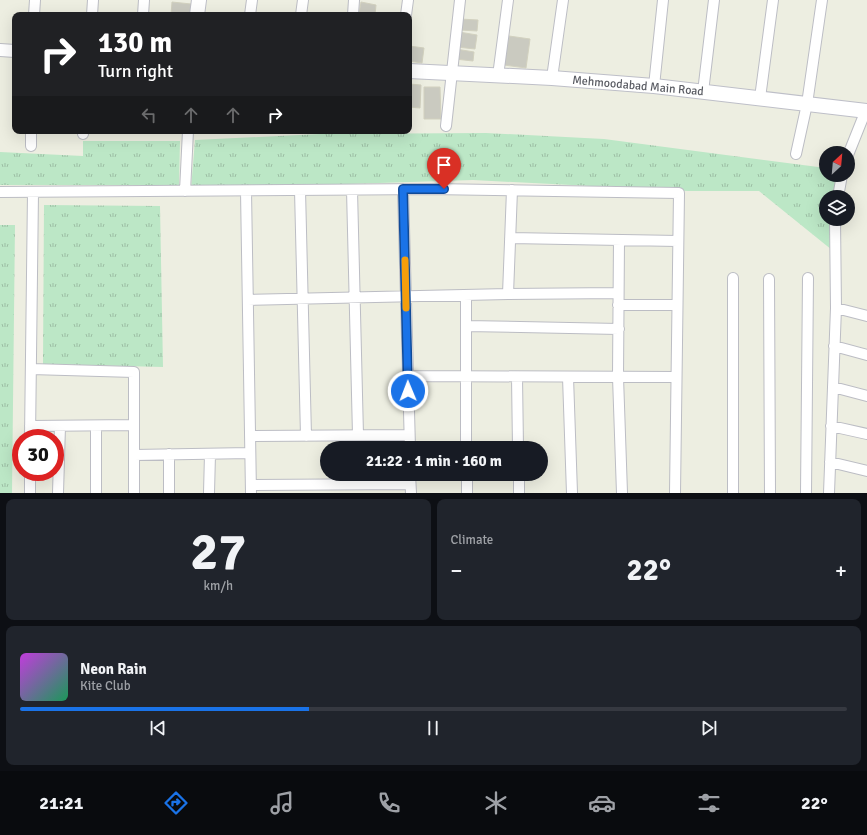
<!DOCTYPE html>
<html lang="en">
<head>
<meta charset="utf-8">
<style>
	:root { --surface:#171b24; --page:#20242c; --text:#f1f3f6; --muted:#9ea1a6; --line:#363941; --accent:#1a73e8 }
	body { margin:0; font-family:Signika,sans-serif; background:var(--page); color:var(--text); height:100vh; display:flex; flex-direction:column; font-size:15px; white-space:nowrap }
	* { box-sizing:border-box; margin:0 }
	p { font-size:13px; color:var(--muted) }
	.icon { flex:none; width:22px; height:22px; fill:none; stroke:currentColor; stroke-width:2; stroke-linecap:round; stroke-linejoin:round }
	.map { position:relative; height:493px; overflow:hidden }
	.panel { display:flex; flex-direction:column; gap:6px; padding:6px; background:#0d0f14; flex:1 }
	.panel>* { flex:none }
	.hud { position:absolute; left:12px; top:12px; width:400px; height:122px; border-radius:8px; box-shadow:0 4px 16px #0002; background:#202124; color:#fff; overflow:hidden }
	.needle { width:26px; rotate:26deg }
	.buttons { position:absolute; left:819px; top:146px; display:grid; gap:8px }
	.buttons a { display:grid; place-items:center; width:36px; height:36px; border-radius:50%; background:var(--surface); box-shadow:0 4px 16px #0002; font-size:20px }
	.speed { position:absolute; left:12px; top:429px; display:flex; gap:8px; font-size:20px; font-weight:700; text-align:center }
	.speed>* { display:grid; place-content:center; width:52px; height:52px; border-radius:50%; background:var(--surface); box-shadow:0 4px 16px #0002; line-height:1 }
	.speed .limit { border:6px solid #d22; background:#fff; color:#111 }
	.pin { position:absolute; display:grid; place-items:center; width:34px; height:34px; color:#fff; margin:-41px -17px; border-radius:50% 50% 50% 0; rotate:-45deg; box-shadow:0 0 4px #0007 }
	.pin .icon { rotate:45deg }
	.me { position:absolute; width:44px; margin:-22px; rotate:359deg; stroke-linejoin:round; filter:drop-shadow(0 0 3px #0008) }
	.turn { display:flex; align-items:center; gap:14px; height:84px; padding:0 20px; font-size:18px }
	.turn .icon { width:52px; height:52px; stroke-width:2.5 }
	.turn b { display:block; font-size:28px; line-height:34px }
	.lanes { display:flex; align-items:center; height:38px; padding:0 20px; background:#0003; justify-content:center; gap:20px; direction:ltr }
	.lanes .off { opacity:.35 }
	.big { font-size:30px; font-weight:800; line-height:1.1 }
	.panel .tile { flex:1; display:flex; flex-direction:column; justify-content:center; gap:6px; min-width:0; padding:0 14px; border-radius:8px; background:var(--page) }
	.panel .dial { align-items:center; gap:0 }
	.dial b { font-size:52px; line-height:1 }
	.song { display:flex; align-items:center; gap:12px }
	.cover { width:48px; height:48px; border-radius:6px; background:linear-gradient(135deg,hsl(290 70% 55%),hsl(150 70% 35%)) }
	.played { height:4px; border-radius:2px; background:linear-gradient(90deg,var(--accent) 35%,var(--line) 35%) }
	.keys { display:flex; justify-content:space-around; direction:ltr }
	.heat { display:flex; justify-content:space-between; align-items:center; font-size:22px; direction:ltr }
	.panel .tiles { flex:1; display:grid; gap:6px; grid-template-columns:1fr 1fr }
	.tile:last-child { grid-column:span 2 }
	.trip { position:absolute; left:320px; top:441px; width:228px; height:40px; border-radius:20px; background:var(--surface); box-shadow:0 4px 16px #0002; font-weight:800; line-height:40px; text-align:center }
	.tab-bar { display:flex; height:64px; justify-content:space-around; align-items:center; background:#090b0e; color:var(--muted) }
	.tab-bar .icon { width:28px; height:28px }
	.tab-bar .selected { color:var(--accent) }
	.tab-bar b { font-size:18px; color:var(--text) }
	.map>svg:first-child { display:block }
	.grass { fill:url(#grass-tufts) }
	.building { fill:#cacac0; stroke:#d2d1bf }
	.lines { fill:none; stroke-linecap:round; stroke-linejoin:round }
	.minor-casing { stroke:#bcbdc4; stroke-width:12 }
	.tertiary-casing { stroke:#bcbdc4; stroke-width:14 }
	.secondary-casing { stroke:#bebfc8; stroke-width:16 }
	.minor { stroke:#fff; stroke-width:10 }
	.tertiary { stroke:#fff; stroke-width:12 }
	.secondary { stroke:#fff; stroke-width:14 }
	.route-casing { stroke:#114b97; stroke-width:10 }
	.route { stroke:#1a73e8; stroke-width:7 }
	.slow { stroke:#f59e0b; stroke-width:7 }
	.labels { text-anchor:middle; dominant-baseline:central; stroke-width:3.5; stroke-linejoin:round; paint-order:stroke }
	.street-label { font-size:12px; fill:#5a5c63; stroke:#fff }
</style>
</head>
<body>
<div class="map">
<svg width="867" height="493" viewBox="0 0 867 493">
	<defs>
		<pattern id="grass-tufts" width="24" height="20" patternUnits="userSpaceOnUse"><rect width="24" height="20" fill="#bce7c6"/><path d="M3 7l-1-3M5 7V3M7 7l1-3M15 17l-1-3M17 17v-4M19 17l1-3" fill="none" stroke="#9cbea4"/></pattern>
	</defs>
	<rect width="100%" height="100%" fill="#edeee1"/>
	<path class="grass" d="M 486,133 L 604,139 L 826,168 L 826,175 L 837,175 L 834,197 L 826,197 L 826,219 L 831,219 L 832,250 L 759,191 L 688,191 L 473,180 L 191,189 L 195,140 L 320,134 Z
		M 83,141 L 180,141 L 179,185 L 0,185 L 0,152 L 83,156 Z
		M 44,205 L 160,206 L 163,367 L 43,364 Z
		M 0,225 L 15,225 L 12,493 L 0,493 Z"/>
	<path class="building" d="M 172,2 L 191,4 L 191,15 L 171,15 Z
		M 361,2 L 376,5 L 375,15 L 359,15 Z
		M 460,19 L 478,20 L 477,31 L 460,30 Z
		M 459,32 L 477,35 L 475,49 L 457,47 Z
		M 509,36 L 530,39 L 526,68 L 504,65 Z
		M 409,46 L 424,48 L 422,63 L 409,61 Z
		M 456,49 L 474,52 L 473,61 L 455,59 Z
		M 409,84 L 421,85 L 420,108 L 409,107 Z
		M 424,87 L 440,87 L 441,119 L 424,119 Z"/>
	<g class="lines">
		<defs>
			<path id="minor" d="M 34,15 L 35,0
				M 92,15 L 93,0
				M 143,15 L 144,0
				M 250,15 L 252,0
				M 301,15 L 303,0
				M 353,15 L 354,0
				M 406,15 L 408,0
				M 498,76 L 508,0
				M 552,78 L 563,0
				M 654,86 L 663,0
				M 703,92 L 714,0
				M 760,98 L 773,0
				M 446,126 L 460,0
				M 83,134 L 83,131
				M 31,146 L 31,131
				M 796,154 L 807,104 L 822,0
				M 848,155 L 866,110
				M 403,189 L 410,448
				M 300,190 L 306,436
				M 352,190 L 358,435
				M 185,191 L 188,131
				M 246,191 L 251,493
				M 0,192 L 431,189 L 679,193 L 675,493
				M 838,197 L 842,175
				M 510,238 L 678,241
				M 619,240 L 618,377 L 622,493
				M 733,278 L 733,493
				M 769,279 L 770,493
				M 508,294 L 618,293
				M 466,295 L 466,448
				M 248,300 L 508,294 L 512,190
				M 618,305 L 677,305
				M 836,308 L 867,316
				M 466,326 L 619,329
				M 834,346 L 867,355
				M 31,369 L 134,372 L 134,493
				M 408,376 L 676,377
				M 517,377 L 518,448
				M 568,377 L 572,493
				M 833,387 L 867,396
				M 30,426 L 134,425
				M 96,426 L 96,493
				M 831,426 L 867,434
				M 250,436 L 409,435
				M 30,438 L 33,192
				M 134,455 L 250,453
				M 830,462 L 867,471
				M 410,474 L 411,493
				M 467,474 L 467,493
				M 519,474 L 519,493
				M 251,485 L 410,484
				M 30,493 L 30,472
				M 58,493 L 60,426
				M 169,493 L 169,454
				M 209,493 L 210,454
				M 806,493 L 808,278
				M 829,493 L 836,308 L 835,219"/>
			<path id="tertiary" d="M 0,50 L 15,51"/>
			<path id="secondary" d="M 197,15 L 199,0
				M 409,71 L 552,78 L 654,86 L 867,111"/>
		</defs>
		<use href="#minor" class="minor-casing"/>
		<use href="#tertiary" class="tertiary-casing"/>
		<use href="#secondary" class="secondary-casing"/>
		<use href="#minor" class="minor"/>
		<use href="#tertiary" class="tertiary"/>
		<use href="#secondary" class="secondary"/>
	</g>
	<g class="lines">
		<defs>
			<path id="route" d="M 408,391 L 403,189 L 444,189"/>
		</defs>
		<use href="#route" class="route-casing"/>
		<use href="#route" class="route"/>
		<path class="slow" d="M 405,260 L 406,308"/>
	</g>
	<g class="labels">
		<g class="street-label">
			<text transform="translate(638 86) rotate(5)">Mehmoodabad Main Road</text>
		</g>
	</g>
</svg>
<div class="buttons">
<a><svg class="needle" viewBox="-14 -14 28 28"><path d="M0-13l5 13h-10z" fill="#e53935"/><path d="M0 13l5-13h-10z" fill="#9ea1a6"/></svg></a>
<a><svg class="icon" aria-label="layers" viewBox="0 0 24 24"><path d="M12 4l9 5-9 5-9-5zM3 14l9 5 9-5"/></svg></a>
</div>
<div class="speed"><div class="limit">30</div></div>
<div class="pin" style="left:444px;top:189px;background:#d93025"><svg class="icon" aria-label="arrive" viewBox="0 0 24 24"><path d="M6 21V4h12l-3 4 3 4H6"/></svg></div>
<svg class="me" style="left:408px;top:391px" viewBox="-20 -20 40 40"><circle r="17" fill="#1a73e8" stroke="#fff" stroke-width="3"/><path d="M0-11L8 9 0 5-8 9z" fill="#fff"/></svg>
<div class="trip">21:22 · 1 min · 160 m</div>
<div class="hud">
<div class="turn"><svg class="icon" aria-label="right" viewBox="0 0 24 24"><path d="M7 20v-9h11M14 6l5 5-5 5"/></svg><div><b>130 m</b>Turn right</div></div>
<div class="lanes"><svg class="icon off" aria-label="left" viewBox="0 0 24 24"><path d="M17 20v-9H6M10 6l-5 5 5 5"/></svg><svg class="icon off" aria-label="ahead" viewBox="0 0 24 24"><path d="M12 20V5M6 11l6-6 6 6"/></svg><svg class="icon off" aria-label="ahead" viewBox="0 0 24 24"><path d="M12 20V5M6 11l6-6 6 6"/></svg><svg class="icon" aria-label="right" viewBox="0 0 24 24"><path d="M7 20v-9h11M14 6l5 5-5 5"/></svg></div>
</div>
</div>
<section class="panel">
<div class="tiles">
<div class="tile dial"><b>27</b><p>km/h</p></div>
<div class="tile"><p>Climate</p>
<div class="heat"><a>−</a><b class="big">22°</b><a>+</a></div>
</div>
<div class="tile">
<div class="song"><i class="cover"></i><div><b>Neon Rain</b><p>Kite Club</p></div></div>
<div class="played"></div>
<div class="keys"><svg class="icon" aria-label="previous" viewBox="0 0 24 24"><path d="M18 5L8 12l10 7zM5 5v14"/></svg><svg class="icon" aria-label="pause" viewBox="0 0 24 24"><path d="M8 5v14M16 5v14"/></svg><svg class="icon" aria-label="next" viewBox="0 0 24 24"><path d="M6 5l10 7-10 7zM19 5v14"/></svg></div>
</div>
</div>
</section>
<nav class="tab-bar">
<b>21:21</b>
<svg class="icon selected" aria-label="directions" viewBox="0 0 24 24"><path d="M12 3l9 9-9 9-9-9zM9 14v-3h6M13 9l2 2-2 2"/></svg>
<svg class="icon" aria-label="music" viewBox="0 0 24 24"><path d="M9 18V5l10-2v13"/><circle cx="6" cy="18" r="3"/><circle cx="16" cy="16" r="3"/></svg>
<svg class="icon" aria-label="phone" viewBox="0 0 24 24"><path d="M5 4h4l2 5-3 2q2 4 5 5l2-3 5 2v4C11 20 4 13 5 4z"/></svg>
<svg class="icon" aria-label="climate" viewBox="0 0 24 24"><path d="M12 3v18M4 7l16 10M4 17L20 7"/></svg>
<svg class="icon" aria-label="car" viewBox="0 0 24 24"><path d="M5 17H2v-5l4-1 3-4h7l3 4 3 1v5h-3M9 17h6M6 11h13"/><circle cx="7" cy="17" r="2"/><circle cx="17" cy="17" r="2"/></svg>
<svg class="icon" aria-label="filters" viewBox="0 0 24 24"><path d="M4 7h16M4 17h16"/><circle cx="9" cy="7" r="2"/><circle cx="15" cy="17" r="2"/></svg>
<b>22°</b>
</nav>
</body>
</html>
